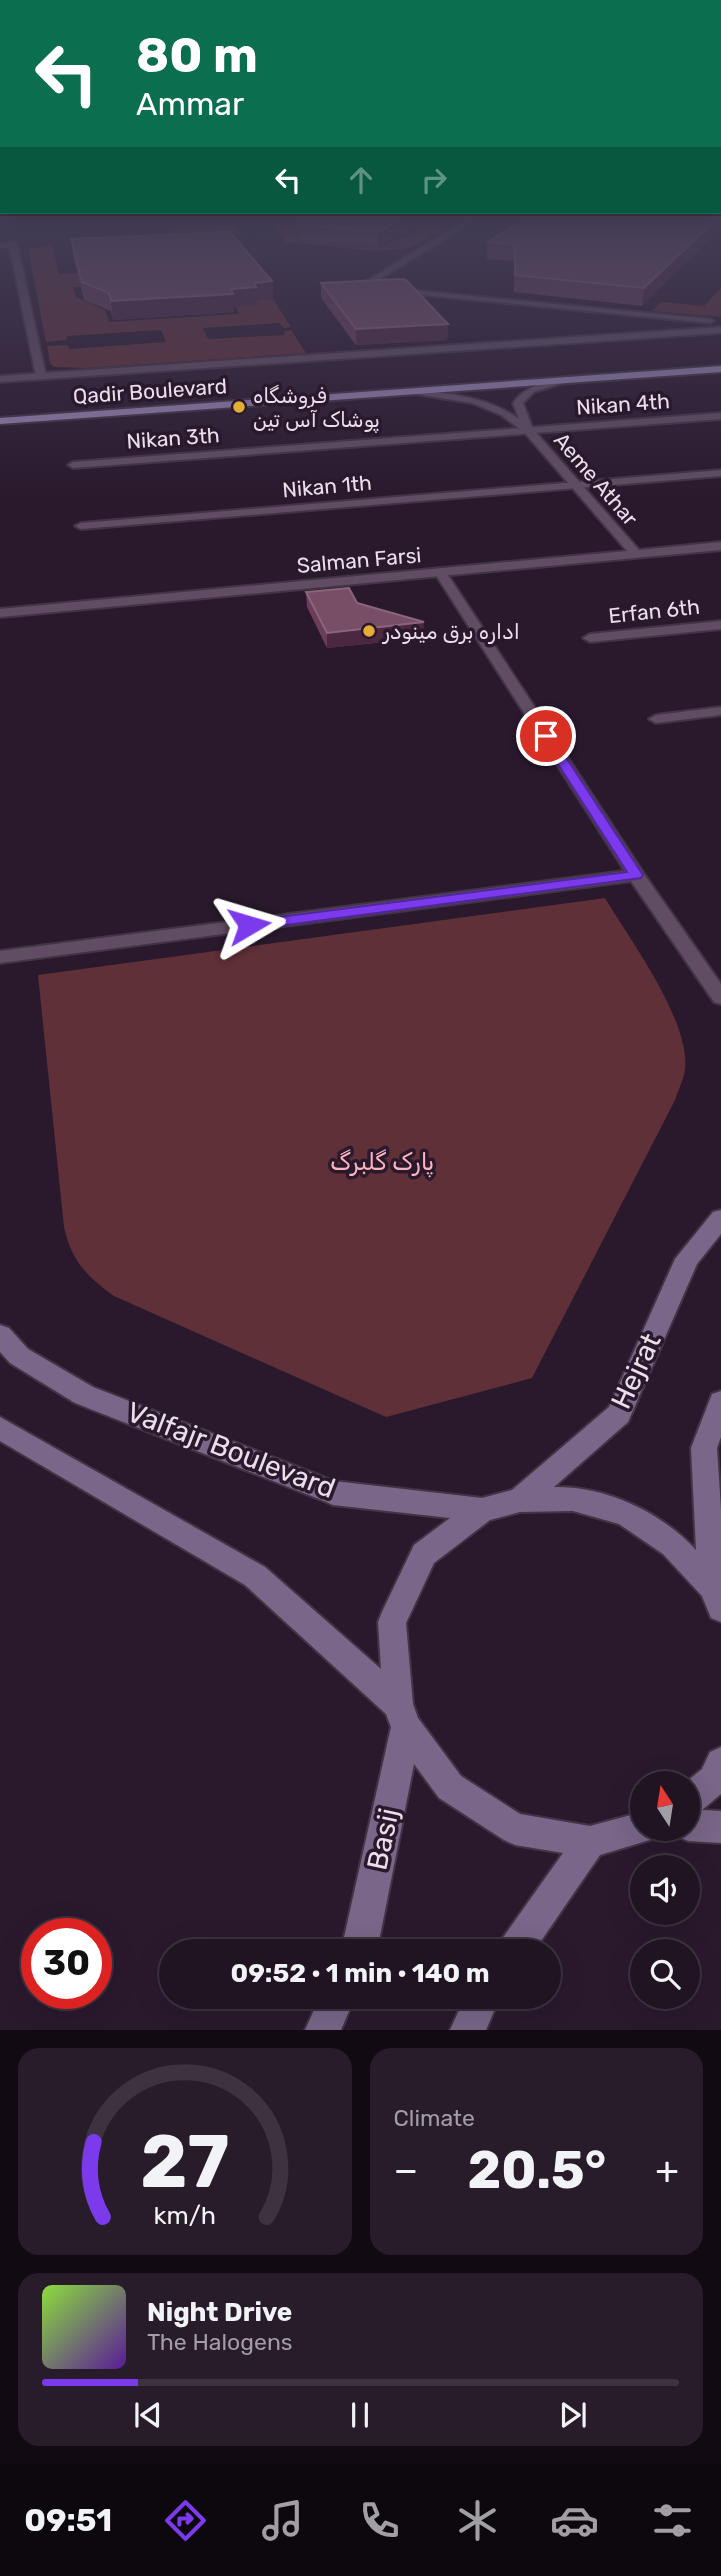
<!DOCTYPE html>
<html lang="en">
<head>
<meta charset="utf-8">
<style>
	:root { --surface:#201322; --page:#281c2a; --text:#f1f3f6; --muted:#a29ea5; --line:#3d3240; --accent:#7c3aed }
	body { margin:0; font-family:Rubik,Cairo,sans-serif; background:var(--page); color:var(--text); height:100vh; display:flex; flex-direction:column; font-size:26px; white-space:nowrap }
	* { box-sizing:border-box; margin:0 }
	p { font-size:23px; color:var(--muted) }
	.icon { flex:none; width:38px; height:38px; fill:none; stroke:currentColor; stroke-width:2; stroke-linecap:round; stroke-linejoin:round }
	.map { position:relative; height:2030px; overflow:hidden }
	.details { display:flex; flex-direction:column; gap:18px; padding:18px; background:#120a13; flex:1 }
	.details>* { flex:none }
	.top-card { position:absolute; left:0px; top:0px; width:721px; height:214px; box-shadow:0 7px 28px #0002,0 0 0 2px var(--line); background:#0b6e4f; color:#fff; overflow:hidden }
	.needle { width:46px; rotate:348deg }
	.fabs { position:absolute; left:630px; top:1771px; display:grid; gap:14px }
	.fabs a { display:grid; place-items:center; width:70px; height:70px; border-radius:50%; background:var(--surface); box-shadow:0 7px 28px #0002,0 0 0 2px var(--line); font-size:35px }
	.speed { position:absolute; left:21px; top:1918px; display:flex; gap:14px; font-size:35px; font-weight:700; text-align:center }
	.speed>* { display:grid; place-content:center; width:91px; height:91px; border-radius:50%; background:var(--surface); box-shadow:0 7px 28px #0002,0 0 0 2px var(--line); line-height:1 }
	.speed .limit { border:10px solid #d22; background:#fff; color:#111 }
	.pin { position:absolute; display:grid; place-items:center; width:60px; height:60px; color:#fff; margin:-30px; border:4px solid #fff; border-radius:50%; box-shadow:0 2px 7px #0007 }
	.me { position:absolute; width:77px; margin:-38px; rotate:83deg; stroke-linejoin:round; filter:drop-shadow(0 0 5px #0008) }
	.turn { display:flex; align-items:center; gap:24px; height:147px; padding:0 21px; font-size:32px }
	.turn .icon { width:91px; height:91px; stroke-width:2.5 }
	.turn b { display:block; font-size:49px; line-height:60px }
	.lanes { display:flex; align-items:center; height:66px; padding:0 21px; background:#0003; justify-content:center; gap:35px; direction:ltr }
	.lanes .off { opacity:.35 }
	.big { font-size:52px; font-weight:700; line-height:1.1 }
	.details .tile { flex:1; display:flex; flex-direction:column; justify-content:center; gap:10px; min-width:0; padding:0 24px; border-radius:21px; background:var(--page) }
	.details .dial { align-items:center; gap:0 }
	.dial svg { height:182px; overflow:visible; fill:none; stroke:var(--line); stroke-width:7; stroke-linecap:round; text-anchor:middle }
	.dial text { fill:var(--text); stroke:none }
	.song { display:flex; align-items:center; gap:21px }
	.cover { width:84px; height:84px; border-radius:10px; background:linear-gradient(135deg,hsl(90 70% 55%),hsl(270 70% 35%)) }
	.played { height:7px; border-radius:4px; background:linear-gradient(90deg,var(--accent) 15%,var(--line) 15%) }
	.keys { display:flex; justify-content:space-around; direction:ltr }
	.heat { display:flex; justify-content:space-between; align-items:center; font-size:38px; direction:ltr }
	.details .tiles { flex:1; display:grid; gap:18px; grid-template-columns:1fr 1fr }
	.tile:last-child { grid-column:span 2 }
	.trip { position:absolute; left:159px; top:1939px; width:402px; height:70px; border-radius:35px; background:var(--surface); box-shadow:0 7px 28px #0002,0 0 0 2px var(--line); font-weight:700; line-height:70px; text-align:center }
	.tab-bar { display:flex; height:112px; justify-content:space-around; align-items:center; background:#0d080e; color:var(--muted) }
	.tab-bar .icon { width:49px; height:49px }
	.tab-bar .active { color:var(--accent) }
	.tab-bar b { font-size:32px; color:var(--text) }
	.map>svg:first-child { display:block }
	.green { fill:#603038 }
	.lines { fill:none; stroke-linecap:round; stroke-linejoin:round }
	.minor-casing { stroke:#423444; stroke-width:4 }
	.tertiary-casing { stroke:#423444; stroke-width:4 }
	.secondary-casing { stroke:#423444; stroke-width:4 }
	.primary-casing { stroke:#423444; stroke-width:4 }
	.minor { fill:#604d63; fill-rule:evenodd }
	.tertiary { fill:#604d63; fill-rule:evenodd }
	.secondary { fill:#796688; fill-rule:evenodd }
	.primary { fill:#927fad; fill-rule:evenodd }
	.wall { fill:#6b3d57 }
	.shaded-wall { fill:#4b2740 }
	.building { fill:#784e67; stroke:#8a657c; stroke-width:2 }
	.route { fill:#7c3aed; stroke:#51269a; stroke-width:2 }
	.poi-dot { fill:#e4ae35; stroke:#2a192d; stroke-width:2.5 }
	.labels { text-anchor:middle; dominant-baseline:central; stroke-width:7; stroke-linejoin:round; paint-order:stroke }
	.far-street-label { font-size:21px; fill:#eadeeb; stroke:#2a192d }
	.far-poi-label { font-size:21px; fill:#eadeeb; stroke:#2a192d; text-anchor:start }
	.park-label { font-size:24px; fill:#feb4bd; stroke:#2a192d }
	.near-street-label { font-size:28px; fill:#eadeeb; stroke:#2a192d }
</style>
</head>
<body>
<div class="map">
<svg width="721" height="2030" viewBox="0 0 721 2030">
	<rect width="100%" height="100%" fill="#2a192d"/>
	<path class="green" d="M 198,215 L 227,215 L 243,236 L 169,240 L 167,234 L 188,226 Z
		M 352,215 L 324,242 L 385,245 L 428,225 L 447,227 L 410,248 L 377,251 L 285,242 L 267,216 Z
		M 51,244 L 59,274 L 115,271 L 83,286 L 73,287 L 76,297 L 105,310 L 109,322 L 239,314 L 236,307 L 255,300 L 273,299 L 291,327 L 284,328 L 279,323 L 203,328 L 208,339 L 285,335 L 284,331 L 291,330 L 306,353 L 86,368 L 54,367 L 50,363 L 47,346 L 68,345 L 69,349 L 166,342 L 161,330 L 67,336 L 66,340 L 46,342 L 28,249 Z
		M 721,288 L 721,317 L 652,311 L 661,302 L 704,306 Z
		M 605,898 C 630,940 690,1020 685,1069 C 684,1079 678,1090 675,1100 L 532,1378 L 386,1417 L 114,1296 C 87,1277 71,1260 64,1227 L 38,975 Z"/>
	<g class="lines">
		<defs>
			<path id="minor" d="M 13,242 L 17,244 L 46,376 L 41,379 L 36,376 L 9,244 Z
				M 721,413 L 721,419 L 73,468 L 68,465 L 73,462 Z
				M 721,470 L 721,476 L 81,529 L 75,526 L 81,523 Z
				M 440,568 L 446,572 L 644,874 L 721,984 L 721,1004 L 714,1002 L 631,881 L 0,963 L 0,951 L 625,871 L 434,572 Z
				M 721,621 L 721,629 L 590,642 L 583,638 L 590,634 Z
				M 721,707 L 721,715 L 656,723 L 649,719 L 656,715 Z"/>
			<path id="tertiary" d="M 475,215 L 483,215 L 364,289 L 357,287 Z
				M 16,242 L 16,246 L 0,247 L 0,243 Z
				M 388,288 L 710,319 L 714,321 L 710,323 L 391,292 Z
				M 721,327 L 721,333 L 0,382 L 0,376 Z
				M 560,378 L 563,379 L 563,383 L 534,392 L 523,403 L 533,429 L 639,550 L 721,542 L 721,550 L 0,617 L 0,609 L 627,551 L 524,432 L 501,415 L 472,403 L 403,392 L 408,389 C 448,394 485,395 519,419 L 513,403 C 525,387 541,383 560,378 Z"/>
			<path id="secondary" d="M 721,1210 L 721,1234 L 697,1264 L 628,1422 L 554,1487 C 606,1486 661,1512 696,1550 L 691,1448 L 712,1394 L 721,1391 L 721,1437 L 717,1448 L 721,1509 L 721,1622 L 711,1618 L 702,1596 L 663,1554 L 619,1524 L 573,1511 L 520,1512 L 490,1520 L 434,1563 L 406,1623 L 413,1704 L 418,1718 L 461,1776 L 520,1814 L 590,1826 L 642,1812 L 642,1829 L 658,1829 L 653,1839 L 600,1855 L 534,1951 L 497,1951 L 502,1939 L 563,1853 L 515,1845 L 504,1840 L 439,1798 L 414,1764 L 379,1941 L 375,1951 L 341,1951 L 391,1727 L 386,1714 L 245,1585 L 0,1441 L 0,1417 L 265,1567 L 381,1669 L 378,1622 L 382,1612 L 414,1545 L 450,1518 L 333,1505 L 324,1501 L 75,1403 L 10,1363 L 0,1352 L 0,1325 L 9,1328 L 28,1349 L 93,1387 L 334,1481 L 482,1498 L 512,1490 L 609,1407 L 675,1259 L 713,1212 Z
				M 721,1747 L 721,1794 L 702,1810 L 721,1811 L 721,1843 L 688,1841 L 677,1836 L 674,1829 L 688,1829 L 688,1783 L 685,1783 L 702,1769 L 710,1752 Z
				M 320,1997 L 355,1997 L 341,2030 L 305,2030 Z
				M 465,1997 L 500,1997 L 486,2030 L 450,2030 Z"/>
			<path id="primary" d="M 721,366 L 721,372 L 0,424 L 0,418 Z"/>
		</defs>
		<use href="#minor" class="minor-casing"/>
		<use href="#tertiary" class="tertiary-casing"/>
		<use href="#secondary" class="secondary-casing"/>
		<use href="#primary" class="primary-casing"/>
		<use href="#minor" class="minor"/>
		<use href="#tertiary" class="tertiary"/>
		<use href="#secondary" class="secondary"/>
		<use href="#primary" class="primary"/>
	</g>
	<path class="wall" d="M 318,215 L 435,215 L 378,247 L 299,239 L 299,224 Z
		M 721,215 L 642,306 L 514,292 L 514,261 L 487,259 L 488,242 Z
		M 71,239 L 272,281 L 273,299 L 257,300 L 257,305 L 234,307 L 234,312 L 113,320 L 111,311 L 84,300 L 73,256 Z
		M 321,283 L 448,324 L 447,340 L 356,345 L 321,298 Z
		M 306,592 L 357,603 L 423,638 L 327,648 L 307,607 Z"/>
	<path class="shaded-wall" d="M 409,215 L 435,215 L 378,247 L 378,232 Z
		M 721,215 L 721,228 L 642,306 L 644,288 Z
		M 272,281 L 273,299 L 257,300 L 257,305 L 234,307 L 234,312 L 113,320 L 111,301 L 254,283 Z
		M 448,324 L 447,340 L 356,345 L 356,329 Z
		M 424,622 L 423,638 L 327,648 L 327,633 Z"/>
	<path class="building" d="M 318,215 L 409,215 L 378,232 L 299,224 Z
		M 530,215 L 721,215 L 644,288 L 515,275 L 515,245 L 488,242 Z
		M 230,232 L 272,281 L 254,283 L 256,287 L 231,289 L 233,294 L 111,301 L 109,293 L 82,282 L 71,239 Z
		M 400,279 L 406,280 L 448,324 L 356,329 L 321,283 Z
		M 349,588 L 357,603 L 424,622 L 327,633 L 306,592 Z"/>
	<linearGradient id="sky" x2="0" y2="1"><stop stop-color="#170e19"/><stop offset="0.43" stop-color="#443e57"/><stop offset="1" stop-color="#443e57" stop-opacity="0"/></linearGradient>
	<rect width="721" height="499" fill="url(#sky)"/>
	<path class="route" d="M 546,732 L 552,736 L 643,875 L 641,878 L 249,930 L 242,925 L 249,921 L 627,872 L 540,736 Z"/>
	<g class="poi-dot">
		<circle cx="239" cy="407" r="7"/>
		<circle cx="369" cy="631" r="7"/>
	</g>
	<g class="labels">
		<g class="far-street-label">
			<text transform="translate(150 391) rotate(-4)">Qadir Boulevard</text>
			<text transform="translate(623 404) rotate(-4)">Nikan 4th</text>
			<text transform="translate(173 438) rotate(-4)">Nikan 3th</text>
			<text transform="translate(596 479) rotate(49)">Aeme Athar</text>
			<text transform="translate(327 486) rotate(-5)">Nikan 1th</text>
			<text transform="translate(359 560) rotate(-5)">Salman Farsi</text>
			<text transform="translate(654 611) rotate(-6)">Erfan 6th</text>
		</g>
		<g class="far-poi-label">
			<text x="253" y="395">فروشگاه<tspan x="253" dy="24">پوشاک آس تین</tspan></text>
			<text x="383" y="631">اداره برق مینودر</text>
		</g>
		<g class="park-label">
			<text x="382" y="1162">پارک گلبرگ</text>
		</g>
		<g class="near-street-label">
			<text transform="translate(636 1371) rotate(-65)">Hejrat</text>
			<text transform="translate(231 1450) rotate(21)">Valfajr Boulevard</text>
			<text transform="translate(383 1839) rotate(-78)">Basij</text>
		</g>
	</g>
</svg>
<div class="fabs">
<a><svg class="needle" viewBox="-14 -14 28 28"><path d="M0-13l5 13h-10z" fill="#e53935"/><path d="M0 13l5-13h-10z" fill="#a29ea5"/></svg></a>
<a><svg class="icon" aria-label="sound" viewBox="0 0 24 24"><path d="M4 9h4l5-4v14l-5-4H4zM17 9q2 3 0 6"/></svg></a>
<a><svg class="icon" aria-label="search" viewBox="0 0 24 24"><circle cx="10" cy="10" r="6"/><path d="M15 15l6 6"/></svg></a>
</div>
<div class="speed"><div class="limit">30</div></div>
<div class="pin" style="left:546px;top:736px;background:#d93025"><svg class="icon" aria-label="arrive" viewBox="0 0 24 24"><path d="M6 21V4h12l-3 4 3 4H6"/></svg></div>
<svg class="me" style="left:249px;top:925px" viewBox="-20 -20 40 40"><path d="M0-17L14 15 0 8-14 15z" fill="#7c3aed" stroke="#fff" stroke-width="4"/></svg>
<div class="trip">09:52 · 1 min · 140 m</div>
<div class="top-card">
<div class="turn"><svg class="icon" aria-label="left" viewBox="0 0 24 24"><path d="M17 20v-9H6M10 6l-5 5 5 5"/></svg><div><b>80 m</b>Ammar</div></div>
<div class="lanes"><svg class="icon" aria-label="left" viewBox="0 0 24 24"><path d="M17 20v-9H6M10 6l-5 5 5 5"/></svg><svg class="icon off" aria-label="ahead" viewBox="0 0 24 24"><path d="M12 20V5M6 11l6-6 6 6"/></svg><svg class="icon off" aria-label="right" viewBox="0 0 24 24"><path d="M7 20v-9h11M14 6l5 5-5 5"/></svg></div>
</div>
</div>
<section class="details">
<div class="tiles">
<div class="tile dial"><svg viewBox="0 0 100 80">
<path d="M14 69A42 42 0 1 1 86 69"/>
<path d="M14 69A42 42 0 0 1 10 36" stroke="#7c3aed"/>
<text x="50" y="56" font-size="32" font-weight="700">27</text>
<text x="50" y="72" font-size="11">km/h</text>
</svg></div>
<div class="tile"><p>Climate</p>
<div class="heat"><a>−</a><b class="big">20.5°</b><a>+</a></div>
</div>
<div class="tile">
<div class="song"><i class="cover"></i><div><b>Night Drive</b><p>The Halogens</p></div></div>
<div class="played"></div>
<div class="keys"><svg class="icon" aria-label="previous" viewBox="0 0 24 24"><path d="M18 5L8 12l10 7zM5 5v14"/></svg><svg class="icon" aria-label="pause" viewBox="0 0 24 24"><path d="M8 5v14M16 5v14"/></svg><svg class="icon" aria-label="next" viewBox="0 0 24 24"><path d="M6 5l10 7-10 7zM19 5v14"/></svg></div>
</div>
</div>
</section>
<nav class="tab-bar">
<b>09:51</b>
<svg class="icon active" aria-label="directions" viewBox="0 0 24 24"><path d="M12 3l9 9-9 9-9-9zM9 14v-3h6M13 9l2 2-2 2"/></svg>
<svg class="icon" aria-label="music" viewBox="0 0 24 24"><path d="M9 18V5l10-2v13"/><circle cx="6" cy="18" r="3"/><circle cx="16" cy="16" r="3"/></svg>
<svg class="icon" aria-label="phone" viewBox="0 0 24 24"><path d="M5 4h4l2 5-3 2q2 4 5 5l2-3 5 2v4C11 20 4 13 5 4z"/></svg>
<svg class="icon" aria-label="climate" viewBox="0 0 24 24"><path d="M12 3v18M4 7l16 10M4 17L20 7"/></svg>
<svg class="icon" aria-label="car" viewBox="0 0 24 24"><path d="M5 17H2v-5l4-1 3-4h7l3 4 3 1v5h-3M9 17h6M6 11h13"/><circle cx="7" cy="17" r="2"/><circle cx="17" cy="17" r="2"/></svg>
<svg class="icon" aria-label="filters" viewBox="0 0 24 24"><path d="M4 7h16M4 17h16"/><circle cx="9" cy="7" r="2"/><circle cx="15" cy="17" r="2"/></svg>
</nav>
</body>
</html>
